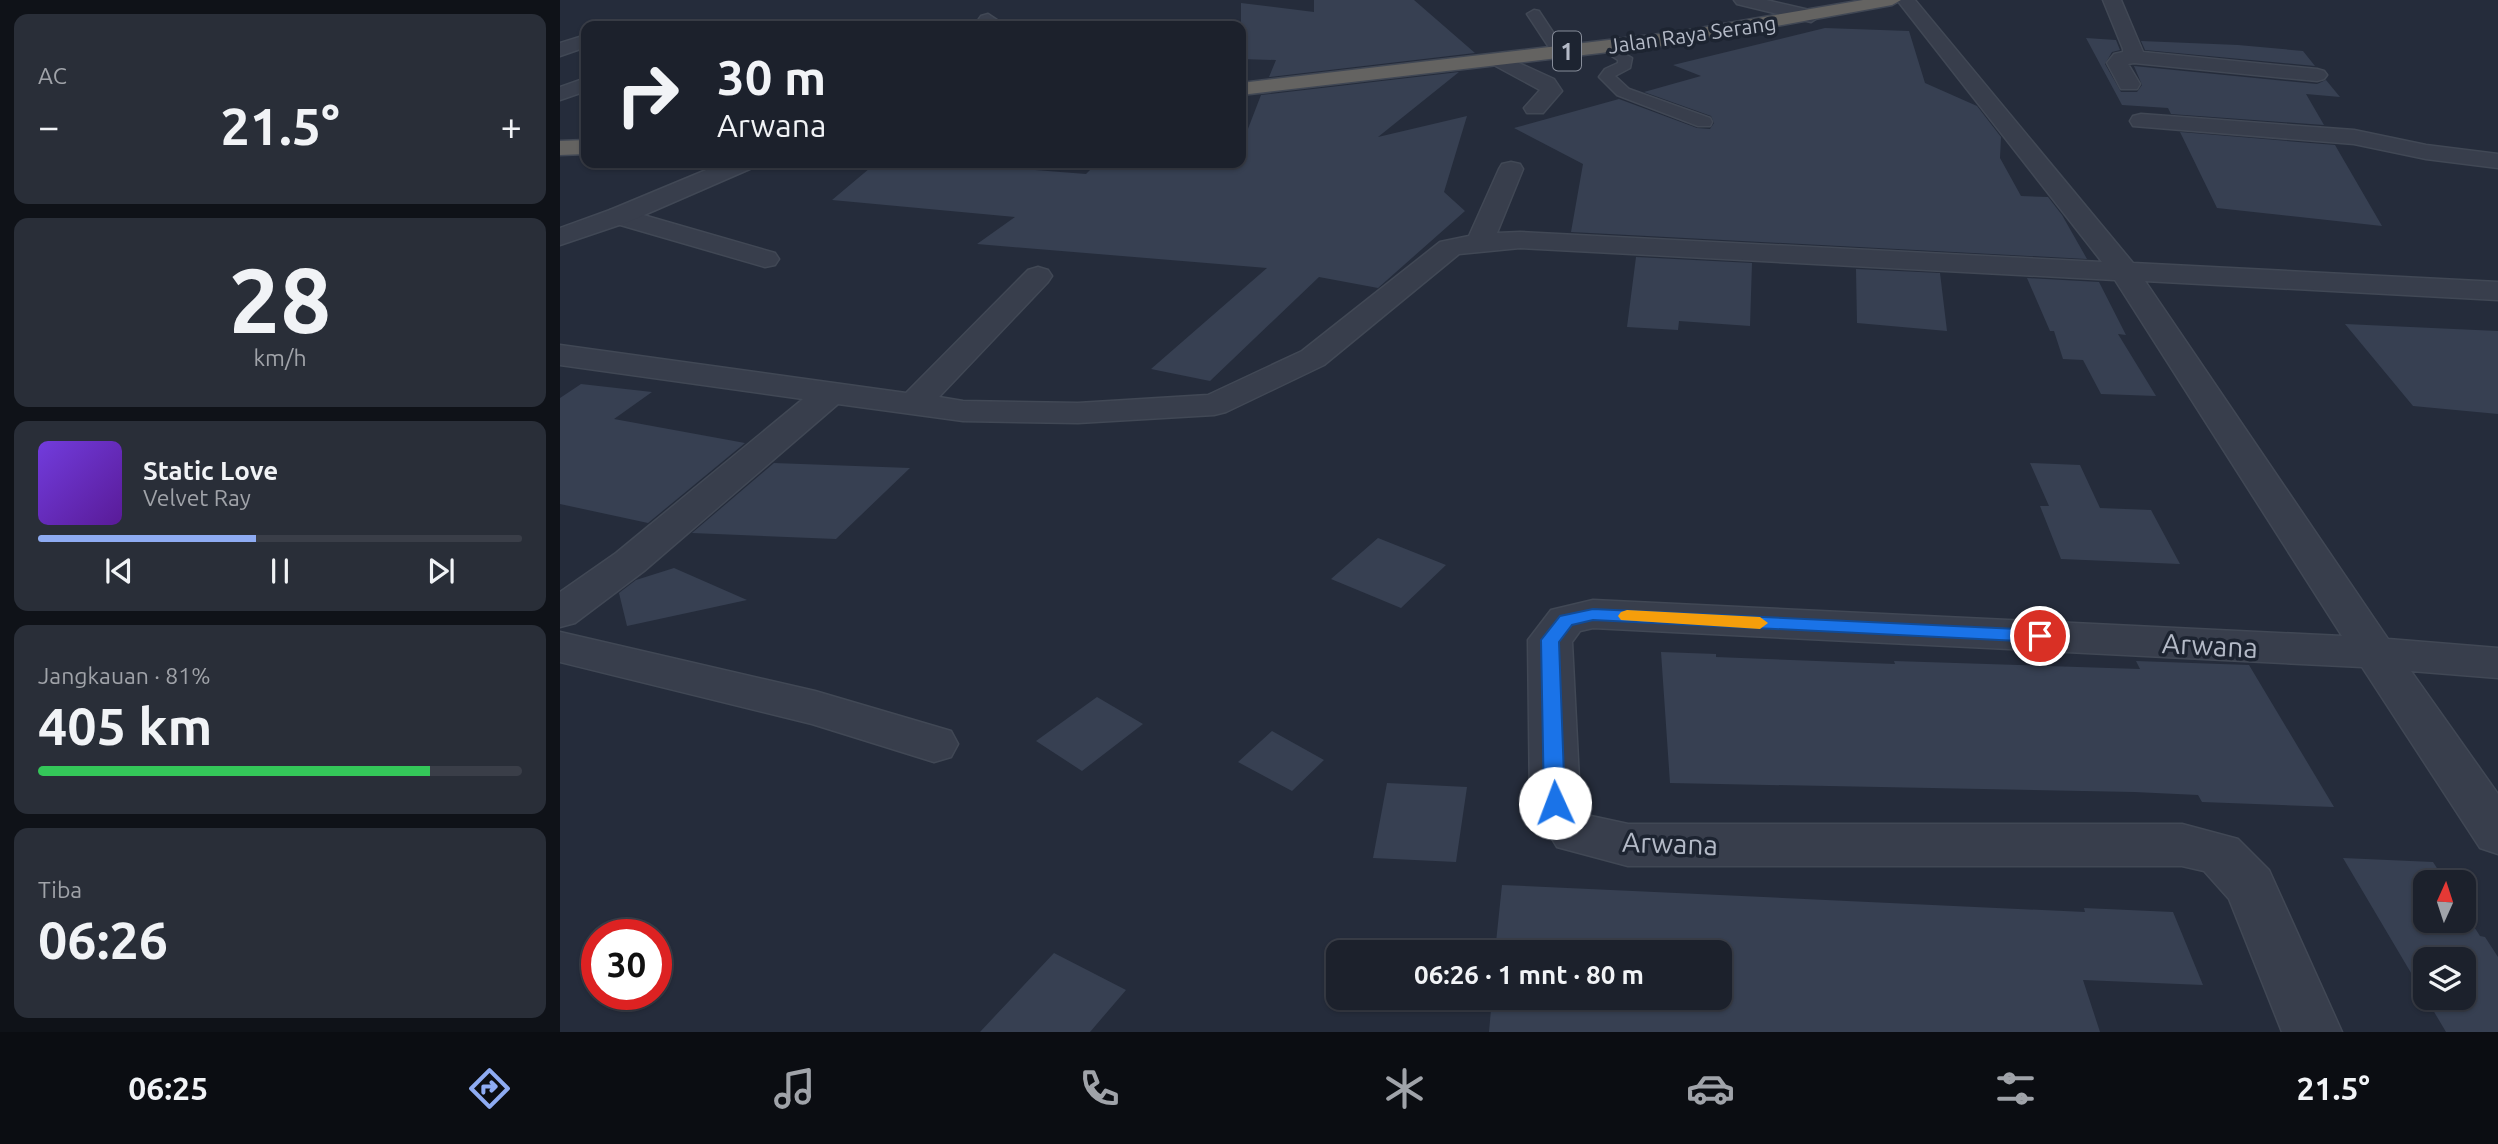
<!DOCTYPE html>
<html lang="id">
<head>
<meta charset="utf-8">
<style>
	:root { --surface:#1c212c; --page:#292e38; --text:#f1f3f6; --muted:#a0a3a9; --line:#3a3e48; --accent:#8eabf2 }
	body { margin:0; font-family:Ubuntu,sans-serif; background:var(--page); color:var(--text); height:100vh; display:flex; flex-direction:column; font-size:26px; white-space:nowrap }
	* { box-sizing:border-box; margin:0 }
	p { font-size:23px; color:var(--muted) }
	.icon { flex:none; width:38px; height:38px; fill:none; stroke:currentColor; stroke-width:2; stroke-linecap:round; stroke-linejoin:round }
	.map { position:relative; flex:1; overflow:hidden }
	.sheet { display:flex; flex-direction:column; gap:14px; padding:14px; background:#0f1218; width:560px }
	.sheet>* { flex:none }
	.guide { position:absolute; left:21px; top:21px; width:665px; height:147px; border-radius:14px; box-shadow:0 2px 5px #0004,0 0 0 2px var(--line); background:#1c212c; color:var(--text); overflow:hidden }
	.needle { width:46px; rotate:3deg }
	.tools { position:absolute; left:1853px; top:870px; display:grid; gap:14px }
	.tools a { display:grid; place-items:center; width:63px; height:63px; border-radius:14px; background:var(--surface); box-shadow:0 2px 5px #0004,0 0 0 2px var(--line); font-size:35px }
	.speed { position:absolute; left:21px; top:919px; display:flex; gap:14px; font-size:35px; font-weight:700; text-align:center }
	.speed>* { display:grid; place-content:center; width:91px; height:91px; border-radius:50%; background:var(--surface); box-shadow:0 2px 5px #0004,0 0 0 2px var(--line); line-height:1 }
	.speed .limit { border:10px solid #d22; background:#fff; color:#111 }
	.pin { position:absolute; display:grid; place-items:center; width:60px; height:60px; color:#fff; margin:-30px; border:4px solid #fff; border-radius:50%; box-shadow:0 2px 7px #0007 }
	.me { position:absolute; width:77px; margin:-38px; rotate:358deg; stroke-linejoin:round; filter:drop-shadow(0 0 5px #0008) }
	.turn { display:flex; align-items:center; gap:24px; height:147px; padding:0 21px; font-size:32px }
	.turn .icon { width:91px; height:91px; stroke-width:2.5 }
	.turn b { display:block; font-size:49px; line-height:60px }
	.big { font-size:52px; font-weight:600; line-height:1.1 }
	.sheet .card { flex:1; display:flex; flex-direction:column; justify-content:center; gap:10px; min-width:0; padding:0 24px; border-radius:14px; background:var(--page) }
	.sheet .dial { align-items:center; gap:0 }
	.dial b { font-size:91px; line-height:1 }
	.song { display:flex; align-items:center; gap:21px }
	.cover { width:84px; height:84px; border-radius:10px; background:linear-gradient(135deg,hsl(260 70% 55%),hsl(270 70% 35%)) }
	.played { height:7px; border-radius:4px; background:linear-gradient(90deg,var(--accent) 45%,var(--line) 45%) }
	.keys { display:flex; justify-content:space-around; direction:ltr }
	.heat { display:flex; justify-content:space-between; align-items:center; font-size:38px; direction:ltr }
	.charge { height:10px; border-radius:5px; background:linear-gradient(90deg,#34c759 81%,var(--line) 0) }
	.trip { position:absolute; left:766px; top:940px; width:406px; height:70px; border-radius:14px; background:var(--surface); box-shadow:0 2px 5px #0004,0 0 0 2px var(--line); font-weight:600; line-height:70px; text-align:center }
	.dock { display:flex; height:112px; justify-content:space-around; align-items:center; background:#0b0d12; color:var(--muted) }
	.dock .icon { width:49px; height:49px }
	.dock .active { color:var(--accent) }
	.dock b { font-size:32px; color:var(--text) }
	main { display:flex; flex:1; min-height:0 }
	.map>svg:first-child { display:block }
	.building { fill:#374052; fill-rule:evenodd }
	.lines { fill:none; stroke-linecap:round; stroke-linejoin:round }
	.service-casing { stroke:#414855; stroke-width:3 }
	.minor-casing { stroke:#414855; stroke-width:3 }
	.tertiary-casing { stroke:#414855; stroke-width:3 }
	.trunk-casing { stroke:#404754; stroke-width:3 }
	.service { fill:#383e4c; fill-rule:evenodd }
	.minor { fill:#383e4c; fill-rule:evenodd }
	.tertiary { fill:#383e4c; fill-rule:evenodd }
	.trunk { fill:#646361; fill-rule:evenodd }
	.route { fill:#1a73e8; stroke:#114b97; stroke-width:2 }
	.slow { fill:#f59e0b }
	.labels { text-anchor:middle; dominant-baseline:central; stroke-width:7; stroke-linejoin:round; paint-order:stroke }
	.far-street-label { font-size:21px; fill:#b4bac7; stroke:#1d2431 }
	.shield { fill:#1d2431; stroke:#878d9a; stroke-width:2 }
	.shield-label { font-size:23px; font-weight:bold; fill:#b4bac7 }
	.near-street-label { font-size:28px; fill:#b4bac7; stroke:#1d2431 }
</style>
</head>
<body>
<main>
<section class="sheet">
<div class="card"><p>AC</p>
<div class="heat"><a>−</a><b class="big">21.5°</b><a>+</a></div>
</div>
<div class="card dial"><b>28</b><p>km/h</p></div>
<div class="card">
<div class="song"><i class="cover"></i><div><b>Static Love</b><p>Velvet Ray</p></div></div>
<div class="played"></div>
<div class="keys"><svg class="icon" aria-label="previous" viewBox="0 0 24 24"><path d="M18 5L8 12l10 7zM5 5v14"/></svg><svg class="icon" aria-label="pause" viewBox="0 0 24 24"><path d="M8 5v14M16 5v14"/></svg><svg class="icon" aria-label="next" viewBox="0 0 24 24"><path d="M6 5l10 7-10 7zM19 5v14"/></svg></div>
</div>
<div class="card"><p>Jangkauan · 81%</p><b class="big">405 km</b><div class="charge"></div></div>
<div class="card"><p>Tiba</p><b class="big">06:26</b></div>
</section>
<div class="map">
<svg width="1938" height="1032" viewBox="0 0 1938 1032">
	<rect width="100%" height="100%" fill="#252c3b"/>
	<path class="building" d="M 754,0 L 854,0 L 915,53 L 709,77 L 716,60 L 681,59 L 681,3 L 754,12 Z
		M 1265,28 L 1349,31 L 1365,83 L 1417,106 L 1441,137 L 1440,158 L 1461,196 L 1488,197 L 1502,215 L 1527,259 L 1011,232 L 1023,164 L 954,128 L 1059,99 L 1137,128 L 1150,129 L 1154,123 L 1151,116 L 1084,92 L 1141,76 L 1113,65 Z
		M 1526,38 L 1556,40 L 1560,50 L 1552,52 L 1545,64 L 1561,92 L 1577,92 L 1582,85 L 1574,66 L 1757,84 L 1766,80 L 1780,97 L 1746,94 L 1764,125 L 1611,114 L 1608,108 L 1562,105 Z
		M 1581,41 L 1678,45 L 1743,51 L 1755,66 L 1585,50 Z
		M 899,72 L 818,137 L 907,116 L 884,192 L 905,211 L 818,288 L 759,277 L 650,381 L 591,369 L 707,268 L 417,244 L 455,217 L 272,200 L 316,163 L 397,164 L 526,174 L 531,169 L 545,170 L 551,163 L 681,163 L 681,147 L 701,95 Z
		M 1620,132 L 1775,145 L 1822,226 L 1657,208 Z
		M 1076,257 L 1192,263 L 1190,326 L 1119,321 L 1118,330 L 1067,327 Z
		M 1296,269 L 1380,273 L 1387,331 L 1297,323 Z
		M 1467,278 L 1539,282 L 1566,335 L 1558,334 L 1596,396 L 1541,394 L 1523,360 L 1503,359 L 1494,331 L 1490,331 Z
		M 1785,324 L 1938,331 L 1938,414 L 1853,406 Z
		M 21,384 L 92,392 L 54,419 L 185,443 L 88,523 L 0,504 L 0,398 Z
		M 214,463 L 350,468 L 276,539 L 132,533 Z
		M 1470,463 L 1520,465 L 1540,508 L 1591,510 L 1620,564 L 1501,559 L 1480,506 L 1489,506 Z
		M 818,538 L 886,565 L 841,608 L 771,579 Z
		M 114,568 L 187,600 L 67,626 L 59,593 L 76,580 Z
		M 1101,652 L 1156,654 L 1156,657 L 1335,664 L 1334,661 L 1580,669 L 1576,661 L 1689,665 L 1774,807 L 1642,802 L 1638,795 L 1574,792 L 1110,783 Z
		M 537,697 L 583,724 L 522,771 L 476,741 Z
		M 712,731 L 764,760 L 732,791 L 678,762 Z
		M 827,783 L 907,787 L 896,862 L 813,858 Z
		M 1783,858 L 1873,862 L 1886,882 L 1866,882 L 1866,920 L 1904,920 L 1904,911 L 1920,936 L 1925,937 L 1938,957 L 1938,1032 L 1886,1032 ZM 1866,959 L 1904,959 L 1904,998 L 1866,998 Z
		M 942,885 L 1525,912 L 1524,908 L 1613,912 L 1643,985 L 1523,980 L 1540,1032 L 929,1032 L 932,998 L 1160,998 L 1160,952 L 935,952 Z
		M 494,953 L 566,990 L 530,1032 L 420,1032 Z"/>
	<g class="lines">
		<defs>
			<path id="service" d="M 974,10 L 979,11 L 1006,52 L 1004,55 L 999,56 L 994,55 L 967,14 Z
				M 1045,43 L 1072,58 L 1070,68 L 1055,76 L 1069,89 L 1150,118 L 1152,122 L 1150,126 L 1138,126 L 1057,95 L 1039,77 L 1045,69 L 1058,63 L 1058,60 L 1038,47 Z"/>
			<path id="minor" d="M 1174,0 L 1206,0 L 1258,12 L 1260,16 L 1251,22 L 1177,4 Z
				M 1337,0 L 1355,0 L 1573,263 L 1938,282 L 1938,300 L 1585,281 L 1828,639 L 1938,648 L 1938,678 L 1851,671 L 1938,794 L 1938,854 L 1920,848 L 1802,667 L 1033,628 L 1020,631 L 1012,642 L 1020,799 L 1031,816 L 1068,824 L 1622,824 L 1678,839 L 1709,870 L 1782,1032 L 1722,1032 L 1669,899 L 1644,871 L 1622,866 L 1068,866 L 997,847 L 970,803 L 968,640 L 991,610 L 1033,600 L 1782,636 L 1555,280 L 960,248 L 899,254 L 764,365 L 666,412 L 654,415 L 518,423 L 403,421 L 278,404 L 84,571 L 15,623 L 0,627 L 0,592 L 56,553 L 243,399 L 0,365 L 0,345 L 346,393 L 468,270 L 478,267 L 488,270 L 492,276 L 488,282 L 379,397 L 403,401 L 518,403 L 648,395 L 742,351 L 880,242 L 909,236 L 939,169 L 942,164 L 951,162 L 960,164 L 963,169 L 937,233 L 960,232 L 1542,262 Z
				M 1543,0 L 1561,0 L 1583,52 L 1757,69 L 1764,71 L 1767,75 L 1764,79 L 1757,81 L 1574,63 L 1568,64 L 1580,84 L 1577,89 L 1561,89 L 1547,63 L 1554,54 L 1563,52 L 1563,49 Z
				M 428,14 L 437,20 L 433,26 L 414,26 L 421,16 Z
				M 26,35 L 26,47 L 0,56 L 0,43 Z
				M 939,54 L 994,79 L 1002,91 L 983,113 L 967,113 L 964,108 L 980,90 L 932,64 L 929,60 L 932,56 Z
				M 26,78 L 26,91 L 0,100 L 0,87 Z
				M 1581,114 L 1794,130 L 1866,145 L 1938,154 L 1938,168 L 1866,159 L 1794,144 L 1573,126 L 1570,121 L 1573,116 Z
				M 59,208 L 215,253 L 219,259 L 215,265 L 205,267 L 50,222 L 46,216 L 50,210 Z
				M 0,632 L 255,691 L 391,731 L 398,744 L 391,757 L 374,762 L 252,724 L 0,662 Z"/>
			<path id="tertiary" d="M 163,163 L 195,163 L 192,168 L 68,222 L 0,245 L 0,228 L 50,210 Z"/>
			<path id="trunk" d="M 1303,0 L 1341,0 L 1332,5 L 1117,44 L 681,95 L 681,83 L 1117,32 Z
				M 26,140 L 26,154 L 0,155 L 0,141 Z"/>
		</defs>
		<use href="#service" class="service-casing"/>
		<use href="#minor" class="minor-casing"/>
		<use href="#tertiary" class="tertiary-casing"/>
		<use href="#trunk" class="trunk-casing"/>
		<use href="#service" class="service"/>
		<use href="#minor" class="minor"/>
		<use href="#tertiary" class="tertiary"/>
		<use href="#trunk" class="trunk"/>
	</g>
	<path class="route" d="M 1033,609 L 1480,630 L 1489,636 L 1480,642 L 1033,620 L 1012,625 L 999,642 L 1005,803 L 1002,809 L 995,812 L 987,809 L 984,803 L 981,640 L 1000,616 Z"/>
	<path class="slow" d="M 1067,610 L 1200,617 L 1208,623 L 1200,629 L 1061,620 L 1058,616 L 1061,612 Z"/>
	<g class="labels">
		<g class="far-street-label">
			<text transform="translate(1132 34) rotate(-8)">Jalan Raya Serang</text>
		</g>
		<rect class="shield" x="993" y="31.5" width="28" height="39" rx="5"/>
		<g class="shield-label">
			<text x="1007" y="51">1</text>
		</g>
		<g class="near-street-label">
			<text transform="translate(1650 645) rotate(3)">Arwana</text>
			<text transform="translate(1110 843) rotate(2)">Arwana</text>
		</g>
	</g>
</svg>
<div class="tools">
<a><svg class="needle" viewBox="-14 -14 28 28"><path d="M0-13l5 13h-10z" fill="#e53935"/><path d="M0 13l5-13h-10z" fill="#a0a3a9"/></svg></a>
<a><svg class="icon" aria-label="layers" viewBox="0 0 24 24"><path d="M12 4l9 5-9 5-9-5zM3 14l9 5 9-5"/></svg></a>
</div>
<div class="speed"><div class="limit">30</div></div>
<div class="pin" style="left:1480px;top:636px;background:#d93025"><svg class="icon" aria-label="arrive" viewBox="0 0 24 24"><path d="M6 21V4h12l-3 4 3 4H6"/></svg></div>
<svg class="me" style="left:995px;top:803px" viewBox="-20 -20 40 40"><circle r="19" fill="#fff"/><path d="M0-13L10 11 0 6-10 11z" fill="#1a73e8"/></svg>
<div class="trip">06:26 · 1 mnt · 80 m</div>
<div class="guide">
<div class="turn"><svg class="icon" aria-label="right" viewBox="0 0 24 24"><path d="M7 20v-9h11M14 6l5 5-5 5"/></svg><div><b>30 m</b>Arwana</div></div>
</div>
</div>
</main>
<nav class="dock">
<b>06:25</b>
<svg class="icon active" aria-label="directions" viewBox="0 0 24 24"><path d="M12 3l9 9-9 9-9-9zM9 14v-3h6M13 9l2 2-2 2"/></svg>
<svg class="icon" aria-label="music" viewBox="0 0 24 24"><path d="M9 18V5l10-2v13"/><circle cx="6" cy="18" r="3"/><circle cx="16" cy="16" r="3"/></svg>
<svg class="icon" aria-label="phone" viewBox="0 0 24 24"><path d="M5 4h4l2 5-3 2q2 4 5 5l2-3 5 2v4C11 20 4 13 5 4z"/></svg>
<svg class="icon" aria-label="climate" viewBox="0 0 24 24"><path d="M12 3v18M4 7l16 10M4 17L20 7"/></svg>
<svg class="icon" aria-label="car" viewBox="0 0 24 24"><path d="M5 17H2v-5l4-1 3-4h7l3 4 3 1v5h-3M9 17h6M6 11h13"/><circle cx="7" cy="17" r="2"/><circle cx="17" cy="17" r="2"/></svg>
<svg class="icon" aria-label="filters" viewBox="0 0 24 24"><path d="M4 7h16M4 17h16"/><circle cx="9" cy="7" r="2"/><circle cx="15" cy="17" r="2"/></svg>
<b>21.5°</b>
</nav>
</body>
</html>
